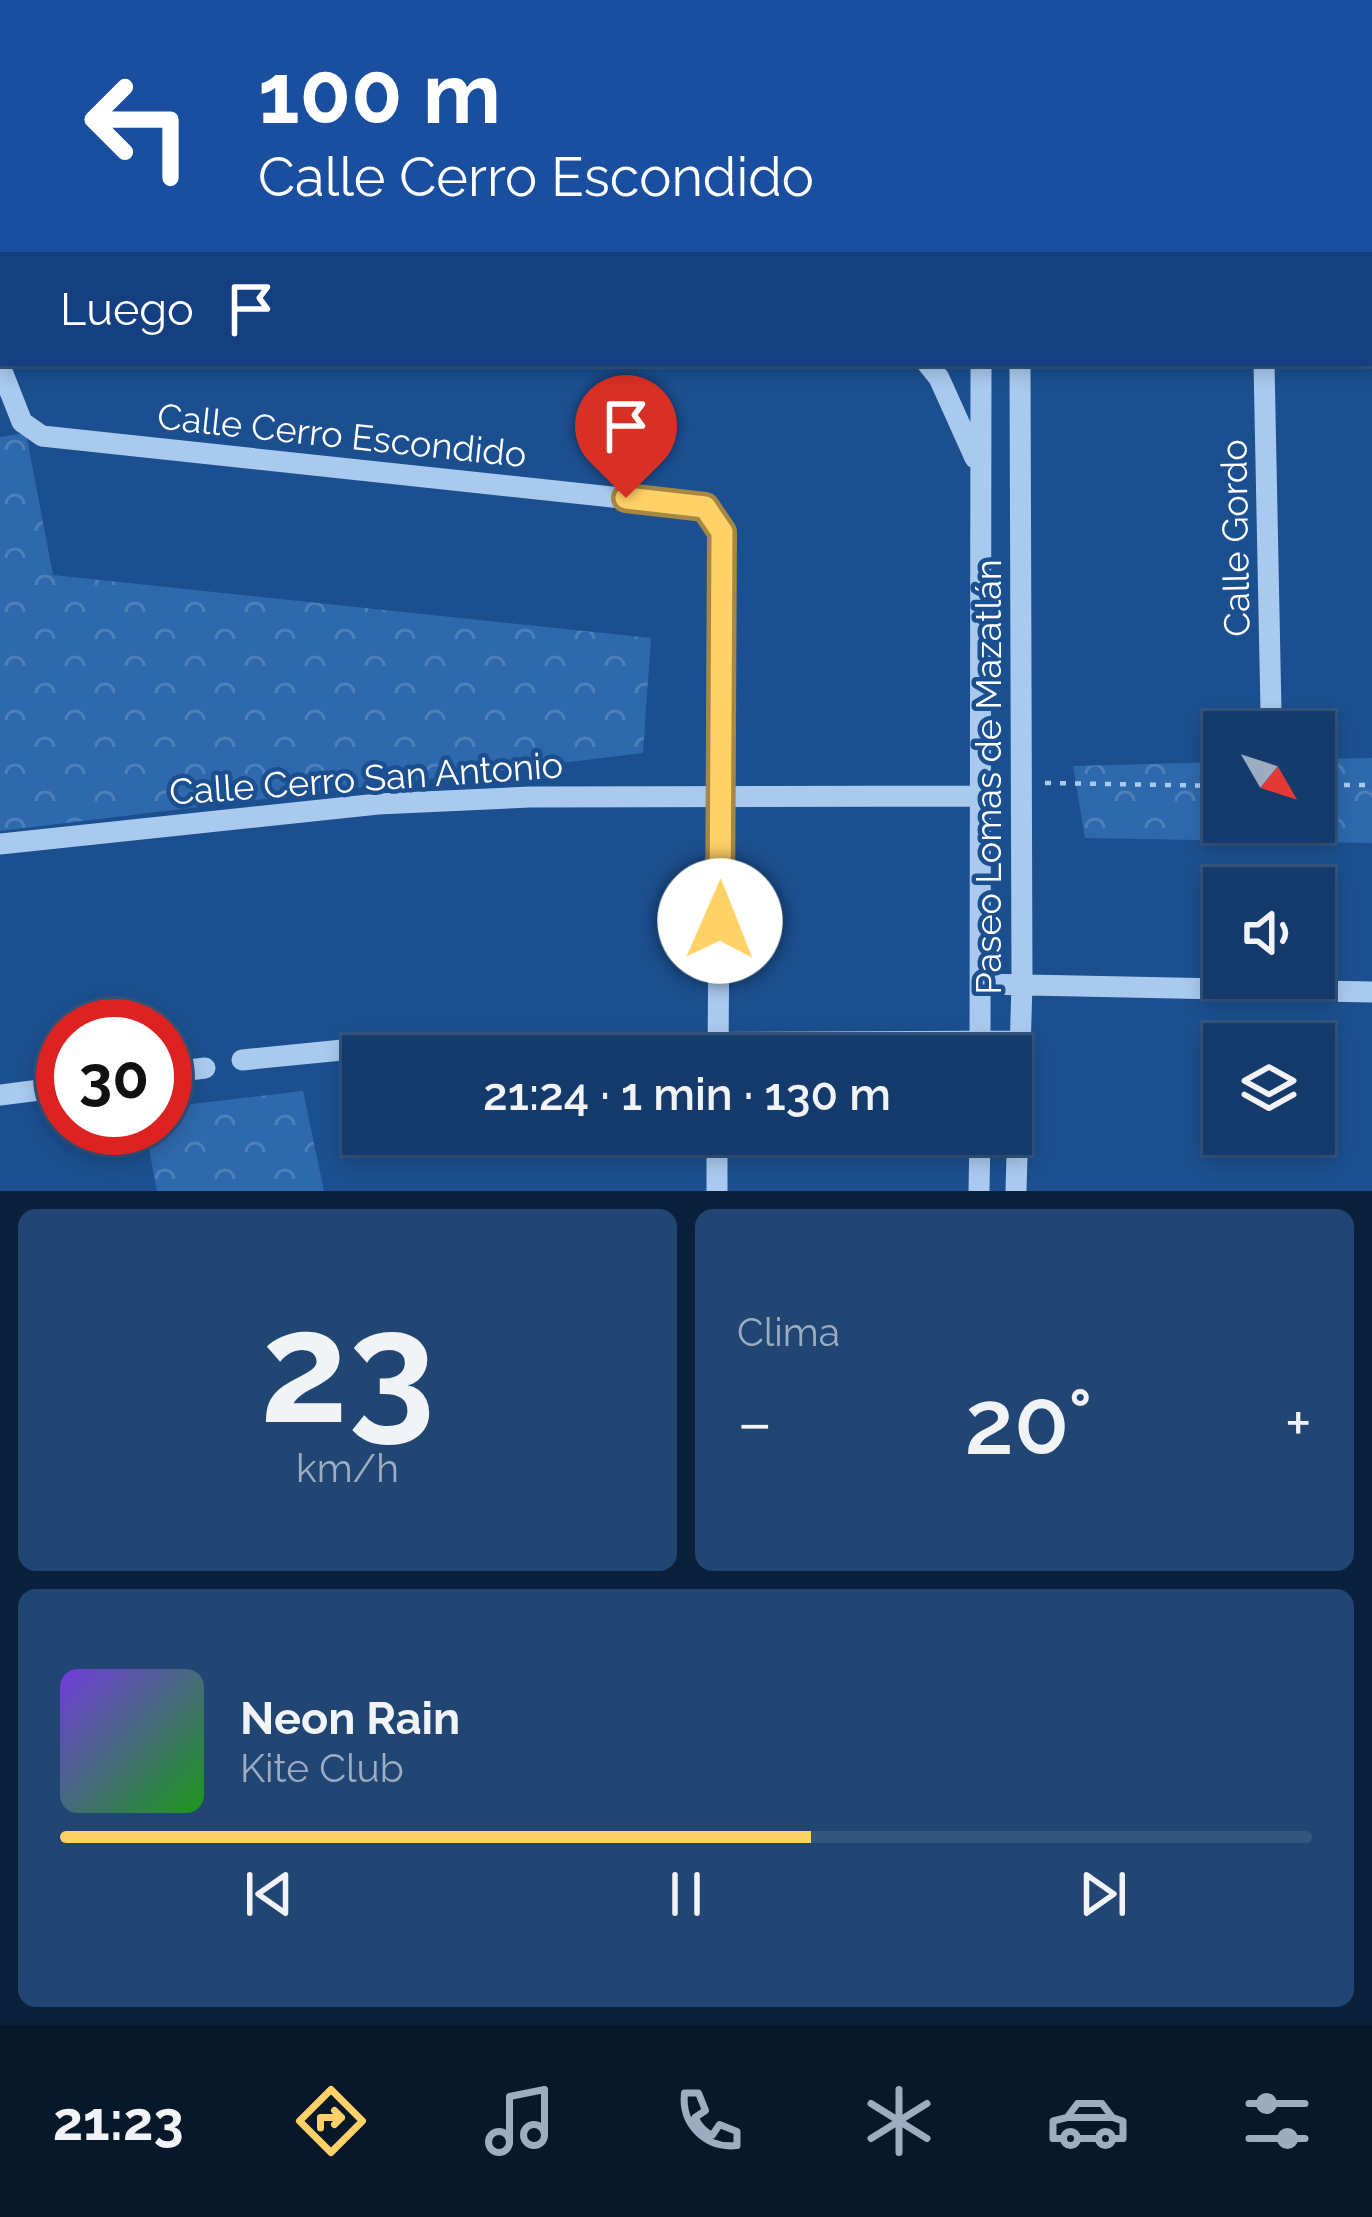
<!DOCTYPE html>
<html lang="es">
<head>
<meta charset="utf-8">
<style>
	:root { --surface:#143b6b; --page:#214673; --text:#f1f3f6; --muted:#9dadc1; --line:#33557e; --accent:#ffd166 }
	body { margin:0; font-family:Raleway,sans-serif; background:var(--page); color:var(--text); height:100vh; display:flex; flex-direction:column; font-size:45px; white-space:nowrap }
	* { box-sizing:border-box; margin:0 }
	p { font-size:39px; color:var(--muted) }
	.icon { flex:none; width:66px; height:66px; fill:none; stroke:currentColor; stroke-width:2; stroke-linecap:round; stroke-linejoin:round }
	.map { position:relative; height:1191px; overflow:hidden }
	.drawer { display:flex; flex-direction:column; gap:18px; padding:18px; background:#0b203b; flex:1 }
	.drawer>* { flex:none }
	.hud { position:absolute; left:0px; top:0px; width:1374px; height:366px; box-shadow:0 6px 18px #0003,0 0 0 3px var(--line); background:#1a4fa0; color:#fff; overflow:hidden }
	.needle { width:78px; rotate:129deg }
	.buttons { position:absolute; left:1203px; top:711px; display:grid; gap:24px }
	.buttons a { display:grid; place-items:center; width:132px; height:132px; border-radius:0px; background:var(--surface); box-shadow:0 6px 18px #0003,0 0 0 3px var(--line); font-size:60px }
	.speed { position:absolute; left:36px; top:999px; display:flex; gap:24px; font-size:60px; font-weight:700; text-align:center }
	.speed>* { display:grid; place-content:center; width:156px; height:156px; border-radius:50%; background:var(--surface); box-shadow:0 6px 18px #0003,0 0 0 3px var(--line); line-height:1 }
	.speed .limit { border:18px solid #d22; background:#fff; color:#111 }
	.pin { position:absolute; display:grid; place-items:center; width:102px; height:102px; color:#fff; margin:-123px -51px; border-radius:50% 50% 50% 0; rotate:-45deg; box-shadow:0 0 12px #0007 }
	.pin .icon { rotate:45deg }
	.me { position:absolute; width:132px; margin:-66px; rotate:1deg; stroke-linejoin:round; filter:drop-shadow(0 0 9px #0008) }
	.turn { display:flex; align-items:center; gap:42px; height:252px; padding:0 60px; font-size:54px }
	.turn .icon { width:156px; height:156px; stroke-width:2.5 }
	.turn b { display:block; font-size:84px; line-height:102px }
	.then { display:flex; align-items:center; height:114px; padding:0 60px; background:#0003; gap:24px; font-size:45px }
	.big { font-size:90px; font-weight:600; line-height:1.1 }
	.drawer .card { flex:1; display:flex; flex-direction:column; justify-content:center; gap:18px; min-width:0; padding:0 42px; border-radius:18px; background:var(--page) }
	.drawer .dial { align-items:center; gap:0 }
	.dial b { font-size:156px; line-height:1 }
	.song { display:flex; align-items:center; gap:36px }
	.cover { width:144px; height:144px; border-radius:18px; background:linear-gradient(135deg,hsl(260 70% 55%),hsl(120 70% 35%)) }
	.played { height:12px; border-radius:6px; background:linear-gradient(90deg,var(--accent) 60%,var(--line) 60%) }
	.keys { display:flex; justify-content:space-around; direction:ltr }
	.heat { display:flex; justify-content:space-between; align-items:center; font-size:66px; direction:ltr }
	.drawer .tiles { flex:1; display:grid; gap:18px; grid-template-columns:1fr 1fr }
	.card:last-child { grid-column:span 2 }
	.trip { position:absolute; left:342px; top:1035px; width:690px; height:120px; border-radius:0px; background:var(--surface); box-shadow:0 6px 18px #0003,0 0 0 3px var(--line); font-weight:600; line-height:120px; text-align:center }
	.dock { display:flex; height:192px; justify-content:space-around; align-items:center; background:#08182b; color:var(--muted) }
	.dock .icon { width:84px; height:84px }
	.dock .active { color:var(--accent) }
	.dock b { font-size:54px; color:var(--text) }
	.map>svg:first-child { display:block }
	.park { fill:url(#park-crowns) }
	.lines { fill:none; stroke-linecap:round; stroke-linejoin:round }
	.path { stroke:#a9c9ee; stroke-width:4.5; stroke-dasharray:6 9; stroke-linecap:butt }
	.minor { stroke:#a9c9ee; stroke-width:21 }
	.route-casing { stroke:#a68842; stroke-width:30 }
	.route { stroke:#ffd166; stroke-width:21 }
	.labels { text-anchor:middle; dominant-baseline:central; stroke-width:9; stroke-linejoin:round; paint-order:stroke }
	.street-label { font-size:36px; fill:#fff; stroke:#1b4f8f }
</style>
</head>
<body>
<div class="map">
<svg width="1372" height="1191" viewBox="0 0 1372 1191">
	<defs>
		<pattern id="park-crowns" width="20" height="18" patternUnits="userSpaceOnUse" patternTransform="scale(3)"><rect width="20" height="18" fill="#2e69ad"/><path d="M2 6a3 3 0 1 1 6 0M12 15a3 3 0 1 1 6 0" fill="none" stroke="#4d80b9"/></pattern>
	</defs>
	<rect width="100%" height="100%" fill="#1b4f8f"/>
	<path class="park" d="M 26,433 L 53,575 L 651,638 L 643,753 L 0,831 L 0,437 Z
		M 1372,758 L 1372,843 L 1085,838 L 1073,766 L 1224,762 L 1224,822 L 1314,822 L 1314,759 Z
		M 303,1091 L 324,1191 L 157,1191 L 145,1128 L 165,1128 L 165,1107 Z"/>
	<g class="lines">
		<path class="path" d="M 1045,783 L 1224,786
			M 1314,785 L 1372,785"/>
		<path class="minor" d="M 435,0 L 435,3
			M 1247,0 L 1247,3
			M 750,3 L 760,0
			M 981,3 L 981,0
			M 1020,3 L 1020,0
			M 1106,3 L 1106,0
			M 1371,29 L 1372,29
			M 0,140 L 3,140
			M 0,183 L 3,183
			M 1371,280 L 1372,280
			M 927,363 L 939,378 L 975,458
			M 1264,363 L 1271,712
			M 0,366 L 22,422 L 42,436 L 705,507 L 722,532 L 718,1056
			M 0,844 L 378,804 L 530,797 L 976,796
			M 980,984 L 1372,992
			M 980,1055 L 981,363
			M 242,1060 L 403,1044 L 1020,1041
			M 165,1073 L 205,1068
			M 0,1095 L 63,1087
			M 717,1191 L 717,1134
			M 979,1191 L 980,1134
			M 1016,1191 L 1022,983 L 1020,363"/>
	</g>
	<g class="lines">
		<defs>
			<path id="route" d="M 626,498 L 705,507 L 722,532 L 720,921"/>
		</defs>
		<use href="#route" class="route-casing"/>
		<use href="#route" class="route"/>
	</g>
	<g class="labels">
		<g class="street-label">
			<text transform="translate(342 435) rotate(6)">Calle Cerro Escondido</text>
			<text transform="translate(1235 538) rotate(-91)">Calle Gordo</text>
			<text transform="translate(988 777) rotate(-90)">Paseo Lomas de Mazatlán</text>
			<text transform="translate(366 778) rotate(-4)">Calle Cerro San Antonio</text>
		</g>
	</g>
</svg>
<div class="buttons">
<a><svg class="needle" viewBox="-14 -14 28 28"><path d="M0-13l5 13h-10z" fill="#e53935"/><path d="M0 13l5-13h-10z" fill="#9dadc1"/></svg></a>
<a><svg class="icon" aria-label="sound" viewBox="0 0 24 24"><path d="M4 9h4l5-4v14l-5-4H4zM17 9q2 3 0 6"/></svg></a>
<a><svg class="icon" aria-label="layers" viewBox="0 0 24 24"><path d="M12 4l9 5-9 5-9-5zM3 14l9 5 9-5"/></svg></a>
</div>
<div class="speed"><div class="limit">30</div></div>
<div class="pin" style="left:626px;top:498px;background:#d93025"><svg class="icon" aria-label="arrive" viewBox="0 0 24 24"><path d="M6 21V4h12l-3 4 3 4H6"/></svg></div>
<svg class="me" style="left:720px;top:921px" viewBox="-20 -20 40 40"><circle r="19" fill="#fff"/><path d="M0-13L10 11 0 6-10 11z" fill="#ffd166"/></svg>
<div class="trip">21:24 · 1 min · 130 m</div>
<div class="hud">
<div class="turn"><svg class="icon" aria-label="left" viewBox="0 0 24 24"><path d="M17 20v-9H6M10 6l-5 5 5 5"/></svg><div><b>100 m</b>Calle Cerro Escondido</div></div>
<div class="then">Luego<svg class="icon" aria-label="arrive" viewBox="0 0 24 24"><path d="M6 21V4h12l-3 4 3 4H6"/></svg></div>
</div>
</div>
<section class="drawer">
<div class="tiles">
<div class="card dial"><b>23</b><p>km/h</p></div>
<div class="card"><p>Clima</p>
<div class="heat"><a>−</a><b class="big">20°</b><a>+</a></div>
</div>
<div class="card">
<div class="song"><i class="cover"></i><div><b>Neon Rain</b><p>Kite Club</p></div></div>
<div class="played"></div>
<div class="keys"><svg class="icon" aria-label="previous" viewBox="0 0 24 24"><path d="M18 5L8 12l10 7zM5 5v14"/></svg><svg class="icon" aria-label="pause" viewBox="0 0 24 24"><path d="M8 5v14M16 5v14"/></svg><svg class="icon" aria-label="next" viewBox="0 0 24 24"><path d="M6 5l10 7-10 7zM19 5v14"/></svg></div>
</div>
</div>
</section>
<nav class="dock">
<b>21:23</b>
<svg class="icon active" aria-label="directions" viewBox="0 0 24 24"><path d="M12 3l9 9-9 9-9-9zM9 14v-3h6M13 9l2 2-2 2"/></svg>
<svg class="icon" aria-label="music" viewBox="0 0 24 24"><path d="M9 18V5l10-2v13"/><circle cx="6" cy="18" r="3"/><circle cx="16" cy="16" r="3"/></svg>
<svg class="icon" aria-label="phone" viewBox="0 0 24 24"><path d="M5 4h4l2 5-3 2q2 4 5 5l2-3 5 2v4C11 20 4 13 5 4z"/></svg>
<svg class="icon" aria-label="climate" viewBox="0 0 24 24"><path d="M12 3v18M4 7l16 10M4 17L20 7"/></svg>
<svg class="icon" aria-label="car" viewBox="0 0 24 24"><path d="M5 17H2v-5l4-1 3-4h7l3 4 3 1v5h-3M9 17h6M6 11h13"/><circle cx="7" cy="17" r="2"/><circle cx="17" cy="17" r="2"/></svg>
<svg class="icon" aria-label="filters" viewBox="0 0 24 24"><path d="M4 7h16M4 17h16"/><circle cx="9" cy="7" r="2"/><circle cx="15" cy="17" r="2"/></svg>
</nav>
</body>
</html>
